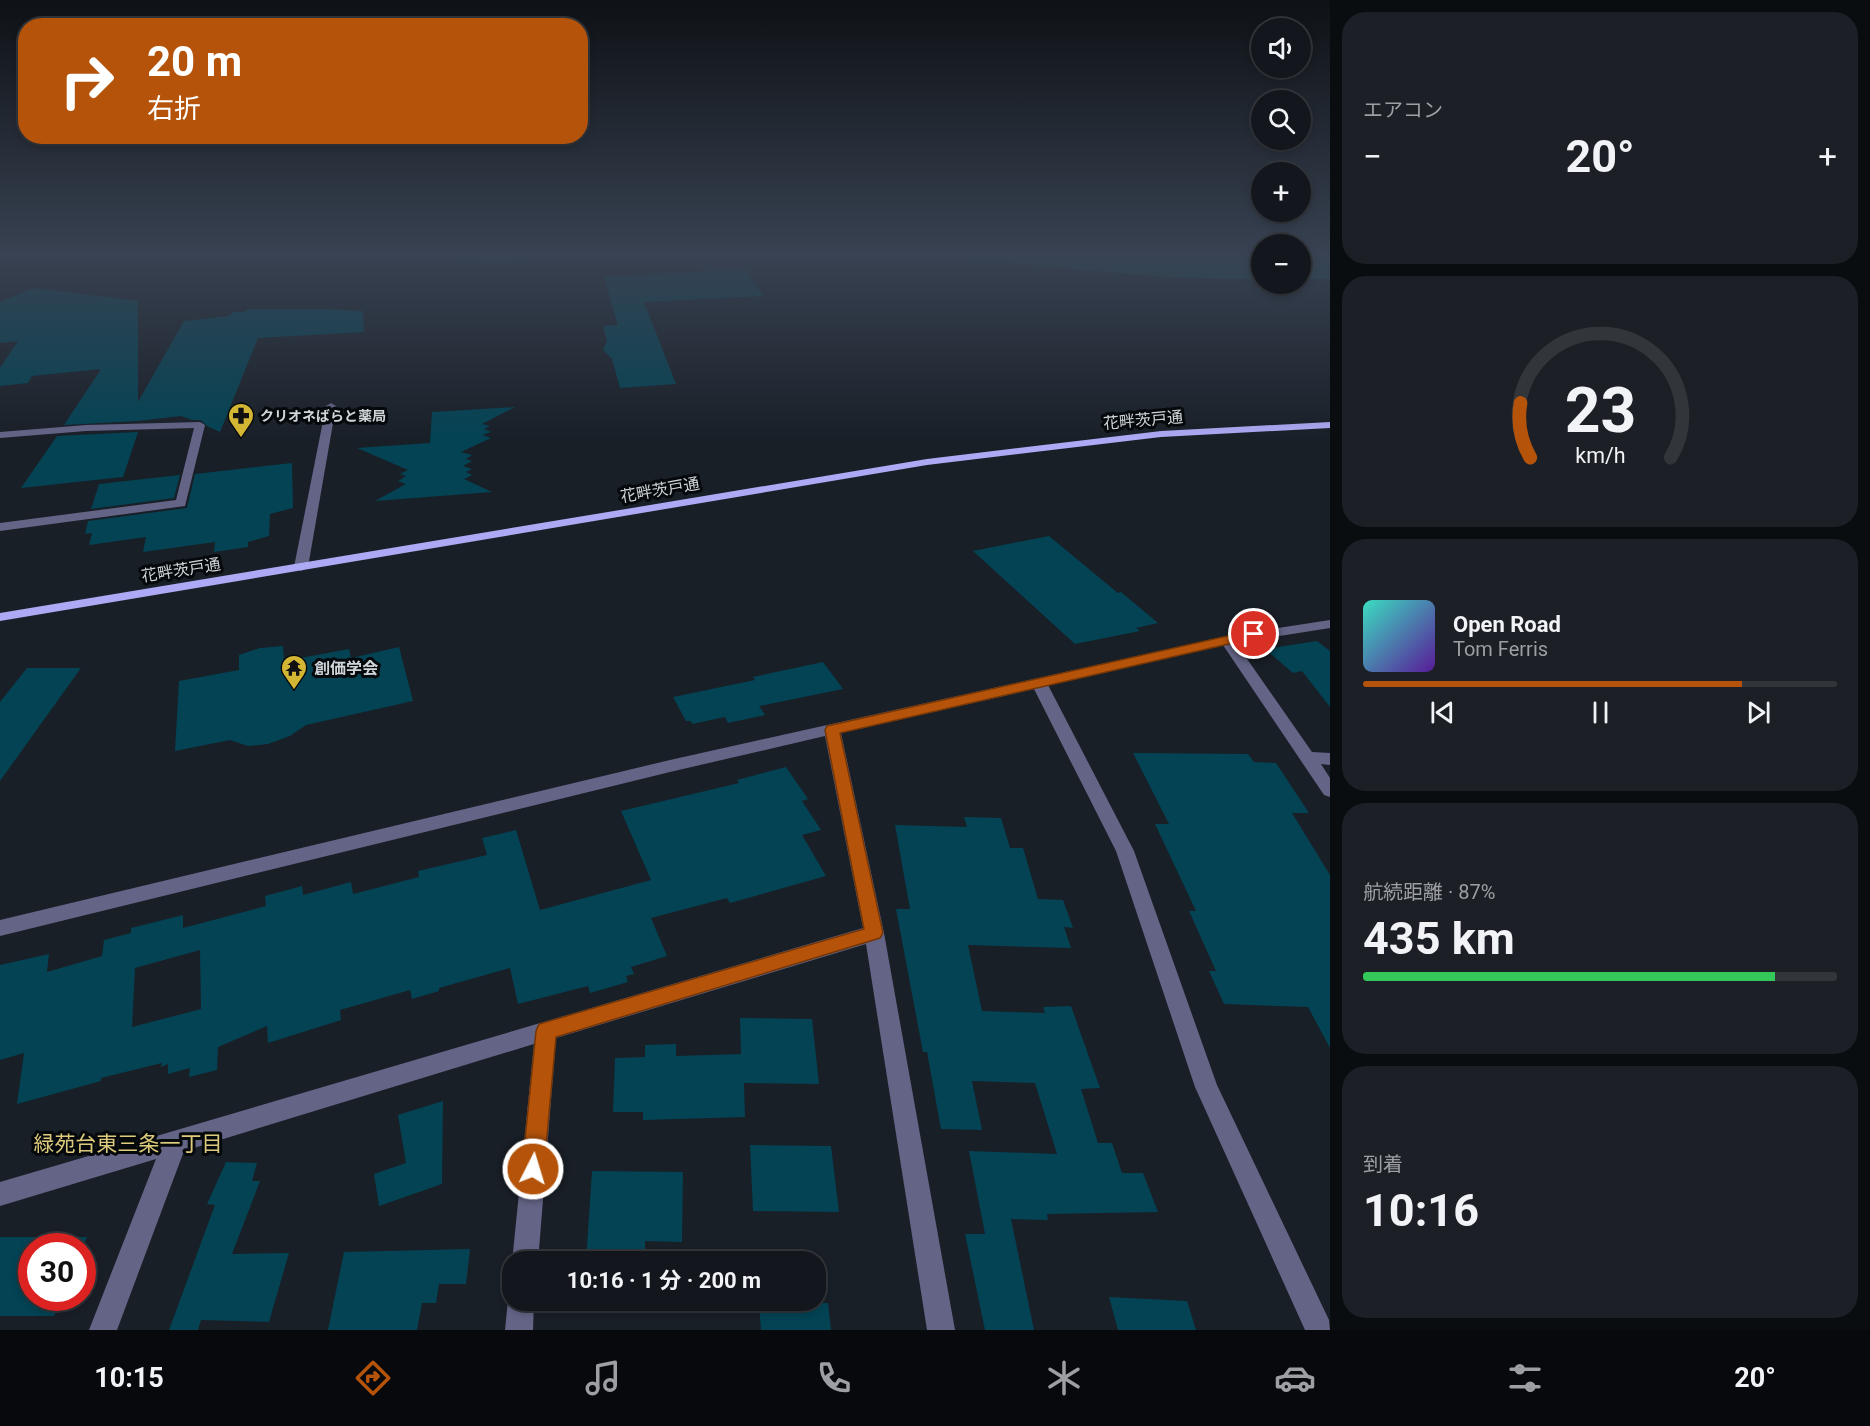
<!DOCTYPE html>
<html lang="ja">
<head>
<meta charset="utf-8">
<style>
	:root { --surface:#13171d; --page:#1c2026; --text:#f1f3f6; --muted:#9d9fa4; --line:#32363b; --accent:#b45309 }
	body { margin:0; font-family:Roboto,"Noto Sans JP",sans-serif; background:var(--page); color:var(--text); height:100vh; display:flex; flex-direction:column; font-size:22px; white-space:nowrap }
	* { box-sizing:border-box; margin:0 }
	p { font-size:20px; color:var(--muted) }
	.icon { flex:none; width:33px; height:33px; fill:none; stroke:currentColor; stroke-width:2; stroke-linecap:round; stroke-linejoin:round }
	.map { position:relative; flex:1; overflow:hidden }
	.side { display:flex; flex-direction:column; gap:12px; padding:12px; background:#0a0d10; width:540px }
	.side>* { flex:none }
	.hud { position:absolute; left:18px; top:18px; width:570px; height:126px; border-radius:24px; box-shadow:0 3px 9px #0003,0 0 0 2px var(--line); background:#b45309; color:#fff; overflow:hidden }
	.buttons { position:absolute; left:1251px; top:18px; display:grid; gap:12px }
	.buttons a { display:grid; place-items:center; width:60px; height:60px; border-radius:50%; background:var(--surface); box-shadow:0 3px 9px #0003,0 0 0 2px var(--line); font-size:30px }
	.speed { position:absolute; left:18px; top:1233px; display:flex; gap:12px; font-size:30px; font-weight:700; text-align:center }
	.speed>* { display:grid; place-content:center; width:78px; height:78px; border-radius:50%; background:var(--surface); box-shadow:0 3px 9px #0003,0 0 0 2px var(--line); line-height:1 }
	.speed .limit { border:9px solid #d22; background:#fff; color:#111 }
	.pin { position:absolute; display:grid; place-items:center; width:51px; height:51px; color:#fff; margin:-26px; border:3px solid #fff; border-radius:50%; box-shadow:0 2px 6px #0007 }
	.me { position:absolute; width:66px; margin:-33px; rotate:5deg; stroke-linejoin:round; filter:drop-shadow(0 0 4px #0008) }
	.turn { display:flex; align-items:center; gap:21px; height:126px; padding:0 30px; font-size:27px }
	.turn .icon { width:78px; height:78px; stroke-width:2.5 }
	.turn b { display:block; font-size:42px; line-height:51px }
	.big { font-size:45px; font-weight:700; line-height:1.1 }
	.side .card { flex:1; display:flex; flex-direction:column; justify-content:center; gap:9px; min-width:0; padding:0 21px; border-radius:24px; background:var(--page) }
	.side .dial { align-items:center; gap:0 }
	.dial svg { height:156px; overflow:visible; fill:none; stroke:var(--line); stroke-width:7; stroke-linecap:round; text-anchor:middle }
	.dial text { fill:var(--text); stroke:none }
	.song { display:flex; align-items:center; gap:18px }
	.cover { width:72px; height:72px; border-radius:9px; background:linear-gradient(135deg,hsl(170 70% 55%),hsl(270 70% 35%)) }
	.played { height:6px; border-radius:3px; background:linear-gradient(90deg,var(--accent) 80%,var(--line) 80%) }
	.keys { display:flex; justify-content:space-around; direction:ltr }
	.heat { display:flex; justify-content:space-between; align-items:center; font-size:33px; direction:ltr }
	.charge { height:9px; border-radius:4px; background:linear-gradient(90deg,#34c759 87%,var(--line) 0) }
	.trip { position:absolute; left:502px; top:1251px; width:324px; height:60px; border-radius:24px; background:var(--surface); box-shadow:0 3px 9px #0003,0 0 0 2px var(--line); font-weight:700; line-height:60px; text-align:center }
	.tab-bar { display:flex; height:96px; justify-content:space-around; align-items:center; background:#08090c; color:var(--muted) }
	.tab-bar .icon { width:42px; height:42px }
	.tab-bar .active { color:var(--accent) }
	.tab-bar b { font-size:27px; color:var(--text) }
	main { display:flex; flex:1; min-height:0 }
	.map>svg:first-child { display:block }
	.water { fill:#0c524e }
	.building { fill:#034354; fill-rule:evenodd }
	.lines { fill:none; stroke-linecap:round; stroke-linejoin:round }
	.minor { fill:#646487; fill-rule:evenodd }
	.major { fill:#acaaf4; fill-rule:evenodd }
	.route { fill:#b45309; stroke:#753606; stroke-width:1.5 }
	.labels { text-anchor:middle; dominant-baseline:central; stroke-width:6; stroke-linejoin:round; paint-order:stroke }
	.far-poi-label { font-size:14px; font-weight:bold; fill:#d0d5da; stroke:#06090c; text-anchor:start }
	.street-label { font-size:16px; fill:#d0d5da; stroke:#06090c }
	.poi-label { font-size:16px; font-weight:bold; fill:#d0d5da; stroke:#06090c; text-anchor:start }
	.near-neighbourhood-label { font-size:21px; fill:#ddca7c; stroke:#06090c }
</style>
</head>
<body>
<main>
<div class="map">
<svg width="1330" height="1330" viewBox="0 0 1330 1330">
	<rect width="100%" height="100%" fill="#191f27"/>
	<path class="water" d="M 446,253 L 524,255 L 526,259 C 499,267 471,263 446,253 Z
		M 924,253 L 1261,253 L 1261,279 C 1149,280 1036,265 924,253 Z
		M 1300,253 L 1330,253 L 1330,279 L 1301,279 Z"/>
	<path class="building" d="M 745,269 L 763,296 L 644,302 L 676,384 L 620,388 L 612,359 L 603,350 L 607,341 L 603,326 L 618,325 L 604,277 Z
		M 34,288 L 138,301 L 138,402 L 184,321 L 228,316 L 233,312 L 244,312 L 248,309 L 327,309 L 363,311 L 364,332 L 258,338 L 220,432 L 207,426 L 201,420 L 192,420 L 181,416 L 138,421 L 64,425 L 101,369 L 32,376 L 28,383 L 0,386 L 0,368 L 18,341 L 0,343 L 0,302 Z
		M 515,407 L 482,424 L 490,426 L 484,429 L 491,432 L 482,435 L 491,438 L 461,452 L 472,455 L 466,459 L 472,461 L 463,466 L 472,469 L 466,472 L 472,475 L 464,479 L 492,492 L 375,501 L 406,484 L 398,481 L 406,476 L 400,474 L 408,470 L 357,448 L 430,443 L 432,412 Z
		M 138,432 L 123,477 L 21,488 L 57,436 Z
		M 292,463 L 293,508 L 270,514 L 269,536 L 248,542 L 248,547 L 214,552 L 215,542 L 143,552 L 146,537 L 89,545 L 92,533 L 85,534 L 88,521 L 187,508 L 195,474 Z
		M 180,475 L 174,498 L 91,509 L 99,484 Z
		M 1049,536 L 1118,593 L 1121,592 L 1158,623 L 1136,628 L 1140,631 L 1075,644 L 973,551 Z
		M 1317,641 L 1330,651 L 1330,707 L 1302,671 L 1293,673 L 1265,649 Z
		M 283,646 L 284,661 L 349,649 L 351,658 L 399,647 L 413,701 L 306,725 L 290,736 L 268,744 L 248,746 L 230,740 L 175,751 L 179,681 L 239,670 L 239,655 L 260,648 Z
		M 823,662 L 843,689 L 759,706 L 765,715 L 728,723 L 725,717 L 692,724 L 691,721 L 686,721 L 673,697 L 755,680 L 753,677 Z
		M 27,668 L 81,668 L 0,781 L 0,702 Z
		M 1133,753 L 1248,754 L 1254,762 L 1276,763 L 1309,813 L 1292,813 L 1330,875 L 1330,1048 L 1308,1007 L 1224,1004 L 1209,971 L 1216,971 L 1189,911 L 1196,911 L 1155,824 L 1169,824 Z
		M 786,767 L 808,799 L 802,801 L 821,830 L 802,835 L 826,876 L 730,903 L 727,898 L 651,918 L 667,956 L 631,967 L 634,974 L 626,976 L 628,982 L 590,993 L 588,986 L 518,1004 L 510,968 L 439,988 L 439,991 L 412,999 L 410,990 L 340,1010 L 341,1020 L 268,1043 L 267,1026 L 218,1047 L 217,1070 L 189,1077 L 190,1068 L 168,1074 L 168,1064 L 161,1067 L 162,1063 L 101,1078 L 101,1081 L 17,1104 L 24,1053 L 0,1060 L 0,965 L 49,954 L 47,972 L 102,956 L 104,940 L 131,933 L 131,928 L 183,915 L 183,928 L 266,906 L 265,896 L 302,886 L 303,895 L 351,882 L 353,894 L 419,877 L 418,871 L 487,855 L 482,838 L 516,830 L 540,910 L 651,880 L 621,811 L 739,783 L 737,780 ZM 200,950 L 201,1009 L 132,1027 L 135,968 Z
		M 964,817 L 1001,818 L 1010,848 L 1023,848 L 1038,899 L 1063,900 L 1073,928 L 1064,927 L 1071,948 L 968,945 L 982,1011 L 1045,1013 L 1043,1007 L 1071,1006 L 1100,1088 L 1081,1089 L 1098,1143 L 1112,1143 L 1122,1173 L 1143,1173 L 1158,1212 L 1047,1214 L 1048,1220 L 1011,1219 L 1034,1330 L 985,1330 L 965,1234 L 985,1234 L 969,1151 L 1057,1154 L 1035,1083 L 972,1081 L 982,1130 L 941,1129 L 927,1052 L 923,1052 L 896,909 L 910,909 L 895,825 L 967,827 Z
		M 740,1018 L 812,1019 L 819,1084 L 744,1083 L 745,1117 L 643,1120 L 643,1112 L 613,1112 L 615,1058 L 645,1057 L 645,1045 L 676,1044 L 676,1056 L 741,1054 Z
		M 443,1101 L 442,1184 L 379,1206 L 374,1174 L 406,1163 L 398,1115 Z
		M 750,1145 L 831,1146 L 839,1212 L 753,1211 Z
		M 226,1162 L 257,1163 L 252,1181 L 260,1181 L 232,1254 L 289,1253 L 269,1322 L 201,1320 L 198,1330 L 169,1330 L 215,1205 L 207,1204 Z
		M 592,1171 L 683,1172 L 682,1242 L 645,1241 L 645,1262 L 586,1261 Z
		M 0,1237 L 87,1237 L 82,1249 L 82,1246 L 32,1246 L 32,1298 L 62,1298 L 54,1316 L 0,1316 Z
		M 470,1249 L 466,1284 L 439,1284 L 436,1303 L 422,1303 L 417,1330 L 328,1330 L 344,1252 Z
		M 1109,1297 L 1187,1301 L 1196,1330 L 1118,1330 Z
		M 828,1303 L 831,1330 L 761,1330 L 759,1304 Z"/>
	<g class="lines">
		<path class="minor" d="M 331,403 L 336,406 L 308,567 L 301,571 L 294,567 L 326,406 Z
			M 200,422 L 205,425 L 185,506 L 0,531 L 0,523 L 176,500 L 194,428 L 86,431 L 0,438 L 0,432 L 86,425 Z
			M 1330,620 L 1330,628 L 1236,643 L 1312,752 L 1330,753 L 1330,765 L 1321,764 L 1330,778 L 1330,797 L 1324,795 L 1223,645 L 1048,685 L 1134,851 L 1217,1085 L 1329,1320 L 1330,1330 L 1305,1330 L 1195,1087 L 1116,851 L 1034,689 L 841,733 L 884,933 L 955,1330 L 927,1330 L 866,944 L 556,1038 L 538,1262 L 513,1262 L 513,1264 L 512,1262 L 534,1044 L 184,1151 L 117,1330 L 89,1330 L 156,1159 L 0,1206 L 0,1182 L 863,928 L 825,736 L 670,772 L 0,936 L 0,920 L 670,760 L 1227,636 Z
			M 513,1290 L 513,1300 L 534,1300 L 533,1330 L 505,1330 L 508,1300 Z"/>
		<path class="major" d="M 1330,422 L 1330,428 L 1161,437 L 927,465 L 0,621 L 0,613 L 927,459 L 1161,431 Z"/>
	</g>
	<linearGradient id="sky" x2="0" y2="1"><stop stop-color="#0e1115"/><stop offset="0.58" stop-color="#384252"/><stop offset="1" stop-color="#384252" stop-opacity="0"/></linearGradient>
	<rect width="1330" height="439" fill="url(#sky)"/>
	<path class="route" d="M 1254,630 L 1261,634 L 1259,637 L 840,733 L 883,933 L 880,938 L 556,1037 L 544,1169 L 541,1177 L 533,1180 L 526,1177 L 522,1169 L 536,1031 L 539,1024 L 864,929 L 825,730 L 827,726 Z"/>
	<defs>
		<symbol id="pharmacy-pin" viewBox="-11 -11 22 30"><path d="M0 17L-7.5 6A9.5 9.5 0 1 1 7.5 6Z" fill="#d4b635" stroke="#06090c"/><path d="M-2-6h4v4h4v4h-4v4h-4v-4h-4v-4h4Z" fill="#111"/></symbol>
		<symbol id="temple-pin" viewBox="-11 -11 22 30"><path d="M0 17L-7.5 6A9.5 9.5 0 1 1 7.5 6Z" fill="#d4b635" stroke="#06090c"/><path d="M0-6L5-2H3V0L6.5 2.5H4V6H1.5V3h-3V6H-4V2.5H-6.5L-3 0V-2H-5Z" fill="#111"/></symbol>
	</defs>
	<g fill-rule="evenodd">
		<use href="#pharmacy-pin" x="226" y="401" width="30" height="40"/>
		<use href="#temple-pin" x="279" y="653" width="30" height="40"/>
	</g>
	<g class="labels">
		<g class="far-poi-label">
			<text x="260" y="416">クリオネばらと薬局</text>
		</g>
		<g class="street-label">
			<text transform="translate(1143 420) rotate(-5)">花畔茨戸通</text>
			<text transform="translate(660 490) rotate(-10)">花畔茨戸通</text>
			<text transform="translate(181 570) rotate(-9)">花畔茨戸通</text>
		</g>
		<g class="poi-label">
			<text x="314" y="668">創価学会</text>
		</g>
		<g class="near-neighbourhood-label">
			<text x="128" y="1144">緑苑台東三条一丁目</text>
		</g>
	</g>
</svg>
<div class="buttons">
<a><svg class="icon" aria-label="sound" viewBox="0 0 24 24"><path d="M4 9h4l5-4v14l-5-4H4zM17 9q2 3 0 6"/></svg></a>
<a><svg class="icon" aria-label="search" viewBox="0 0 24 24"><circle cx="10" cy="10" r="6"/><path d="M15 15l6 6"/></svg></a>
<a>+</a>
<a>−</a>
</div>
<div class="speed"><div class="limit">30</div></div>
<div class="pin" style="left:1254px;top:634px;background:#d93025"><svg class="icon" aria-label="arrive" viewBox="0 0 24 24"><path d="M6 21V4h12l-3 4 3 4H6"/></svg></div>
<svg class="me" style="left:533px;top:1169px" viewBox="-20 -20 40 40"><circle r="17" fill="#b45309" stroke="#fff" stroke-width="3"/><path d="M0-11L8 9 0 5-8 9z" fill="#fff"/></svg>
<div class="trip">10:16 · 1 分 · 200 m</div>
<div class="hud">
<div class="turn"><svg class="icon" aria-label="right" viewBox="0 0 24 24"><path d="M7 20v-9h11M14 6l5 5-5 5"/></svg><div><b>20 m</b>右折</div></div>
</div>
</div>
<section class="side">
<div class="card"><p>エアコン</p>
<div class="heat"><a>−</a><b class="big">20°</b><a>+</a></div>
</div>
<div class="card dial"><svg viewBox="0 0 100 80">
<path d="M14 69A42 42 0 1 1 86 69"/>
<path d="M14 69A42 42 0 0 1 9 41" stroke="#b45309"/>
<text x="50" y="56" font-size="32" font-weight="700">23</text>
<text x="50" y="72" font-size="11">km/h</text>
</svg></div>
<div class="card">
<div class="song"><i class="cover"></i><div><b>Open Road</b><p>Tom Ferris</p></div></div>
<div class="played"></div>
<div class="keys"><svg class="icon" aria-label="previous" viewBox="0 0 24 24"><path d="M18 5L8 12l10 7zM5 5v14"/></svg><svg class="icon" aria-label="pause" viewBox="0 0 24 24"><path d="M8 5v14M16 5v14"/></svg><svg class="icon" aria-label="next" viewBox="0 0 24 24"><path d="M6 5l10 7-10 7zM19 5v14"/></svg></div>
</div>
<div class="card"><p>航続距離 · 87%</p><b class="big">435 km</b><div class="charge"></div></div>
<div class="card"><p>到着</p><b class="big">10:16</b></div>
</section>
</main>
<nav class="tab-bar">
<b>10:15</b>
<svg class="icon active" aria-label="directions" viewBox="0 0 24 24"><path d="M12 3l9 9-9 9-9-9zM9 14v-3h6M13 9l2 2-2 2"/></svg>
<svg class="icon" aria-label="music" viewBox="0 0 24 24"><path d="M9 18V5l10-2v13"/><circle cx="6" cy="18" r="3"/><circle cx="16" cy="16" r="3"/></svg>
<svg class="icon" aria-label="phone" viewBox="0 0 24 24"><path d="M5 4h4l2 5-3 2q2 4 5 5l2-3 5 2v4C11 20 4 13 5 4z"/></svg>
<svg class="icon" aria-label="climate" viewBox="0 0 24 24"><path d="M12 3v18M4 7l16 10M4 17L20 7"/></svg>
<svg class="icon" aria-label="car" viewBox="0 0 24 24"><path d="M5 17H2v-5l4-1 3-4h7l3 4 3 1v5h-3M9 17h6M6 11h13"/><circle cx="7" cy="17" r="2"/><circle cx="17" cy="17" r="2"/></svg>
<svg class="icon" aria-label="filters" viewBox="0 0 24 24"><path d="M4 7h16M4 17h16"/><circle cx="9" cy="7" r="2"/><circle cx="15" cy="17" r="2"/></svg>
<b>20°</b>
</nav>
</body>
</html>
